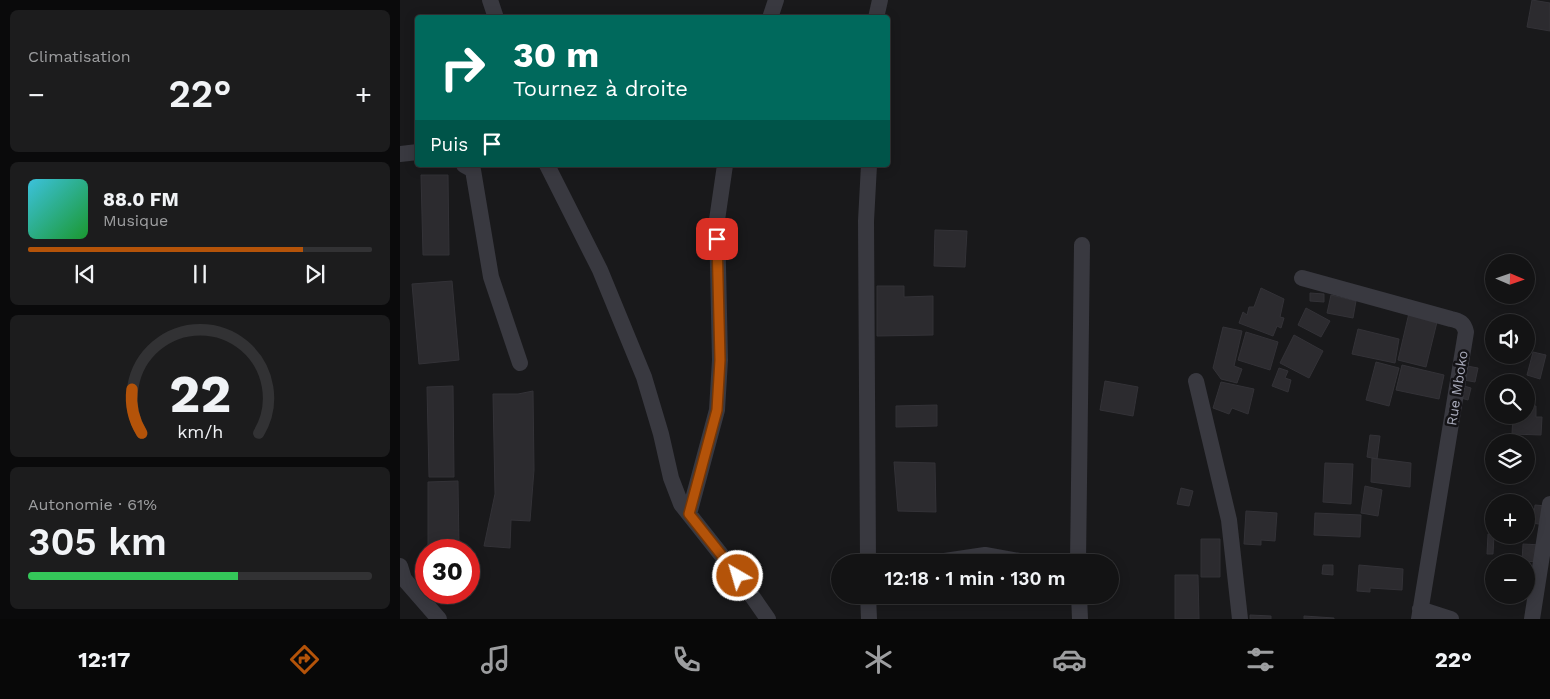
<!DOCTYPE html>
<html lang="fr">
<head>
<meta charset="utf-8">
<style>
	:root { --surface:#131314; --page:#1c1c1d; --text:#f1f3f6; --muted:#9d9ea0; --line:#323234; --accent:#b45309 }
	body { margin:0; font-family:"Work Sans",sans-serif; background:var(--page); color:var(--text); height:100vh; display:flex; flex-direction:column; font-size:19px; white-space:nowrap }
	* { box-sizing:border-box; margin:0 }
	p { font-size:16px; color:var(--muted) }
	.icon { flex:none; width:28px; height:28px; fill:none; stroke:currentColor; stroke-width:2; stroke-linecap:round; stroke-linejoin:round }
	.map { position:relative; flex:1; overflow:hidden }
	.details { display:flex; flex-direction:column; gap:10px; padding:10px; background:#0a0a0b; width:400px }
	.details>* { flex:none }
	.top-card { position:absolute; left:15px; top:15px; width:475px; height:152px; border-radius:5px; box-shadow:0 2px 12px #0003,0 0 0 1px var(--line); background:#00695c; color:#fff; overflow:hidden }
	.needle { width:32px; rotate:92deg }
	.controls { position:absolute; left:1085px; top:254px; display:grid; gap:10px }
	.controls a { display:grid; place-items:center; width:50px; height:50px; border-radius:50%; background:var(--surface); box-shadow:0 2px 12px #0003,0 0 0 1px var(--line); font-size:25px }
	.speed { position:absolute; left:15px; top:539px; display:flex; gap:10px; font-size:25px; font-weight:700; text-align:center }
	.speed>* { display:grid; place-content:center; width:65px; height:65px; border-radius:50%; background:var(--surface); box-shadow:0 2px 12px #0003,0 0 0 1px var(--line); line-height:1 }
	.speed .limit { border:8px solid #d22; background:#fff; color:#111 }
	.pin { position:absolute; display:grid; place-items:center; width:42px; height:42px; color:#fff; margin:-21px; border-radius:10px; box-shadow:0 2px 8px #0006 }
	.me { position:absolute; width:55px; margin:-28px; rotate:322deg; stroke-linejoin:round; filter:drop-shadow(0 0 4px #0008) }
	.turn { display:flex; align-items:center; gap:18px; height:105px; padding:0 15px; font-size:22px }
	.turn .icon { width:65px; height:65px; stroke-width:2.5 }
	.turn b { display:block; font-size:35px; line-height:42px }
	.then { display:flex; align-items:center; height:48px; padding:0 15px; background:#0003; gap:10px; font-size:19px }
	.big { font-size:38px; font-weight:600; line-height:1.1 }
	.details .tile { flex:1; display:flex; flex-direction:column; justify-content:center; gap:8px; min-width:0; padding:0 18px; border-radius:8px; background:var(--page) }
	.details .dial { align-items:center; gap:0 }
	.dial svg { height:130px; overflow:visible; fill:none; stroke:var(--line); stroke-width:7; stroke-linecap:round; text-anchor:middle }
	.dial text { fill:var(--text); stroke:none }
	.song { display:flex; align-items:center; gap:15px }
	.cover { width:60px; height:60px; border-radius:8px; background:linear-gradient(135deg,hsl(190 70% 55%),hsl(130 70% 35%)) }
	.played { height:5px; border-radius:2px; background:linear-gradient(90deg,var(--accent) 80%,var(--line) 80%) }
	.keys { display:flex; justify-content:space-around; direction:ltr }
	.heat { display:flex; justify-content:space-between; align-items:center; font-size:28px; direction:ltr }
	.charge { height:8px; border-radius:4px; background:linear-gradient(90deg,#34c759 61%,var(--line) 0) }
	.trip { position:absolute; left:431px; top:554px; width:288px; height:50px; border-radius:25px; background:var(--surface); box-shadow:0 2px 12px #0003,0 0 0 1px var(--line); font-weight:600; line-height:50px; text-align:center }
	.tab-bar { display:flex; height:80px; justify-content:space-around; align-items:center; background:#080808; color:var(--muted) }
	.tab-bar .icon { width:35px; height:35px }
	.tab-bar .selected { color:var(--accent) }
	.tab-bar b { font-size:22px; color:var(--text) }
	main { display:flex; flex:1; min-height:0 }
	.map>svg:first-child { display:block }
	.building { fill:#2c2b2f; stroke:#333237 }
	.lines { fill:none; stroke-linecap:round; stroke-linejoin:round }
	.street { stroke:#393940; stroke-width:16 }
	.route-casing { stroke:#753606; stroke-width:12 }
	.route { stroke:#b45309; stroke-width:9 }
	.labels { text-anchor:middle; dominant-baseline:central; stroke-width:5; stroke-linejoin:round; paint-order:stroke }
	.street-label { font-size:14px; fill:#aaacbc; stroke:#141316 }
</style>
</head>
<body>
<main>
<section class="details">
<div class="tile"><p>Climatisation</p>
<div class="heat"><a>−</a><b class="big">22°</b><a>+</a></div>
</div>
<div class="tile">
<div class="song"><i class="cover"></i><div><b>88.0 FM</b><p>Musique</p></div></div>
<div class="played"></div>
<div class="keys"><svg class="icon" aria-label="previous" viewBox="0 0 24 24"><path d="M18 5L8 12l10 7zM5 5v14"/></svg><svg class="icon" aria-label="pause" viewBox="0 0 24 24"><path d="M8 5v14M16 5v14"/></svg><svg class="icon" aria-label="next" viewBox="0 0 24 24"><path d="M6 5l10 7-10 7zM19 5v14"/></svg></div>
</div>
<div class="tile dial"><svg viewBox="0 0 100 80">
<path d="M14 69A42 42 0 1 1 86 69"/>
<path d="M14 69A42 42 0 0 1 8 42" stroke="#b45309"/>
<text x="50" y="56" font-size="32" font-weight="700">22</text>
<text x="50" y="72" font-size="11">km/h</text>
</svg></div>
<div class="tile"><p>Autonomie · 61%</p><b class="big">305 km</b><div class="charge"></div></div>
</section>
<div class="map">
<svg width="1150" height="619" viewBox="0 0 1150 619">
	<rect width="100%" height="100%" fill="#19191b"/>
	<path class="building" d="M 1132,0 L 1150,3 L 1150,31 L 1127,27 Z
		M 21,175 L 48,175 L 49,255 L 23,255 Z
		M 535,230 L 567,231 L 565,267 L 534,266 Z
		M 52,281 L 59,360 L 19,364 L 12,284 Z
		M 477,286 L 504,286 L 504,297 L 533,296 L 533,335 L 477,336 Z
		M 861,288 L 884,299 L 880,317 L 884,318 L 881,328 L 877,326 L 873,336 L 839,323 L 843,312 L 847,315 L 849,307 L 854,307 Z
		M 910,293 L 924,294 L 924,302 L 910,301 Z
		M 931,295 L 956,301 L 953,318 L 927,313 Z
		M 906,308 L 930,321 L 921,337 L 898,325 Z
		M 1009,313 L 1037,322 L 1026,367 L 998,360 Z
		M 823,327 L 842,331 L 834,366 L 842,369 L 837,383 L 821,379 L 813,368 Z
		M 958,329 L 999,339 L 995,363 L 952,354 Z
		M 846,332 L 878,342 L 870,370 L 838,360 Z
		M 894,335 L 923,351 L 909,378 L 880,363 Z
		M 1133,352 L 1146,355 L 1140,379 L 1127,375 Z
		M 976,362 L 999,368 L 989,406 L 966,400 Z
		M 1002,365 L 1044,375 L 1039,399 L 996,390 Z
		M 1067,366 L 1078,368 L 1075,382 L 1064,380 Z
		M 879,368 L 888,371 L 885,378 L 891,380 L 888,392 L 872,386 Z
		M 705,381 L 738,387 L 733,416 L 700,410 Z
		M 821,382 L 854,389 L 848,414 L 832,408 L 829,414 L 813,408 Z
		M 53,386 L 54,477 L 29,477 L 27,387 Z
		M 1064,386 L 1071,388 L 1068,400 L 1061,398 Z
		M 133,391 L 134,470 L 130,521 L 111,520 L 110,548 L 84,546 L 95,494 L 93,394 L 118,394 Z
		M 537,405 L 537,426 L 496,427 L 496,406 Z
		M 1126,405 L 1136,406 L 1136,417 L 1142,417 L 1141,435 L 1112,434 L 1113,415 L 1126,415 Z
		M 970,435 L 980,436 L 977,459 L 967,457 Z
		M 972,458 L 1011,463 L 1010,487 L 971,482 Z
		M 494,462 L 535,463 L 536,512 L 498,511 Z
		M 925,463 L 953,464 L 951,504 L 923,502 Z
		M 58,481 L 59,550 L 28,550 L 28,482 Z
		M 965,486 L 982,490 L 978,516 L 961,513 Z
		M 781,488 L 793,491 L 789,506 L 777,504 Z
		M 1135,505 L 1146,506 L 1144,525 L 1133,523 Z
		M 1126,506 L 1131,506 L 1130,525 L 1126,525 Z
		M 846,511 L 877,513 L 875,541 L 861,540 L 861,545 L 844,544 Z
		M 915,513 L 961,515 L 960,537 L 914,535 Z
		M 1088,534 L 1094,535 L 1093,554 L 1087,554 Z
		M 801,539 L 820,539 L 820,577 L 801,577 Z
		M 1123,544 L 1142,545 L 1140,562 L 1122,561 Z
		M 923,565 L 933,565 L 933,575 L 922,574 Z
		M 959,565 L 1003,569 L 1002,590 L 970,588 L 970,592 L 957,591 Z
		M 775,575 L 798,575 L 799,619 L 775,619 Z
		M 850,615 L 871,616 L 871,619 L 850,619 Z
		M 904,616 L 934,618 L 934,619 L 904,619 Z"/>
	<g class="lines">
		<path class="street" d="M 90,0 L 96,18
			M 370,18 L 376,0
			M 476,18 L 480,0
			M 0,154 L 18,152
			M 64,165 L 73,170 L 91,277 L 120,363
			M 147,165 L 200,270 L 244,377 L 261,434 L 271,478 L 281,504 L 338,576 L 368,619
			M 902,278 L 1051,319 C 1060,321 1064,323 1066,332 L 1019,619
			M 796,381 L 829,520 L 840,619
			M 289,514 L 317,410 L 320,360 L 317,220 L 325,165
			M 468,562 L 466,221 L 469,165
			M 538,562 L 585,555 L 625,562
			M 678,562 L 682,245
			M 0,566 L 4,579 L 39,619
			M 468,595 L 469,619
			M 679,595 L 680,619
			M 1020,609 L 1051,619
			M 1132,619 L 1150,504"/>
	</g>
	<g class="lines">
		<defs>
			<path id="route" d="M 317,239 L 320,360 L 317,410 L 289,514 L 338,576"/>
		</defs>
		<use href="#route" class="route-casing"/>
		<use href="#route" class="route"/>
	</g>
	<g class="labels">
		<g class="street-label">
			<text transform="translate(1057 388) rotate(-81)">Rue Mboko</text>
		</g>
	</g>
</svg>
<div class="controls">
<a><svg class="needle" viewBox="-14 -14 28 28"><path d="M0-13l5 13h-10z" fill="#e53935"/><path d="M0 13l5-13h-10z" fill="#9d9ea0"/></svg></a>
<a><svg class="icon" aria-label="sound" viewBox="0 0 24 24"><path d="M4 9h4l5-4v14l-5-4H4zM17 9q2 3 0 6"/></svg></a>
<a><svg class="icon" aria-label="search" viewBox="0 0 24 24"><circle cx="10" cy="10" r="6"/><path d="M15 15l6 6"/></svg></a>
<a><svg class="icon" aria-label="layers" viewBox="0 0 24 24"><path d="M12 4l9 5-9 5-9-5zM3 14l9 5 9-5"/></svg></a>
<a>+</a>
<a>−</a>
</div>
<div class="speed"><div class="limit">30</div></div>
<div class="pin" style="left:317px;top:239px;background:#d93025"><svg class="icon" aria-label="arrive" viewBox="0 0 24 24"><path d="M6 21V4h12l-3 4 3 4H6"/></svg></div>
<svg class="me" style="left:338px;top:576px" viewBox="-20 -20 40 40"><circle r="17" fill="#b45309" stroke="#fff" stroke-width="3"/><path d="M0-11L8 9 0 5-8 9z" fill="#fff"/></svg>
<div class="trip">12:18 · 1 min · 130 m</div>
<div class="top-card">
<div class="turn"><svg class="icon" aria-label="right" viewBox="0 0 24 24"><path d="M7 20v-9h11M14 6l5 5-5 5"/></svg><div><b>30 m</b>Tournez à droite</div></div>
<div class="then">Puis<svg class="icon" aria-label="arrive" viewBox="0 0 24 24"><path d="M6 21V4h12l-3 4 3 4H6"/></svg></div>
</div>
</div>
</main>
<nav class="tab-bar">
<b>12:17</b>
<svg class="icon selected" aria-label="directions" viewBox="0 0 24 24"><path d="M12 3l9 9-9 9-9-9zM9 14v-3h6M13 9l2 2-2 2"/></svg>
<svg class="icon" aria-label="music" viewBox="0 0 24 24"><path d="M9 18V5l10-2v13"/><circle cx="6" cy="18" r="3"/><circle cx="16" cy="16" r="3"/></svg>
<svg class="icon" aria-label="phone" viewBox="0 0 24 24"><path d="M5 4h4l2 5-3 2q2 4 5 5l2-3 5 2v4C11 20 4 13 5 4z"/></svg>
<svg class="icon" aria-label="climate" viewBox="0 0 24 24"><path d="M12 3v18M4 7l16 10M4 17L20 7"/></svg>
<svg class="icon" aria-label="car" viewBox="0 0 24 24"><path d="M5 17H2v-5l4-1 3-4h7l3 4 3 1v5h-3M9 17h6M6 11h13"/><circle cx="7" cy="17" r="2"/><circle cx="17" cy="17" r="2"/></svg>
<svg class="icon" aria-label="filters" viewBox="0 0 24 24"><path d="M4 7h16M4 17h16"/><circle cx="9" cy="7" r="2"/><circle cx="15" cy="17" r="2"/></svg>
<b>22°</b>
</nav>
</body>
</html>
